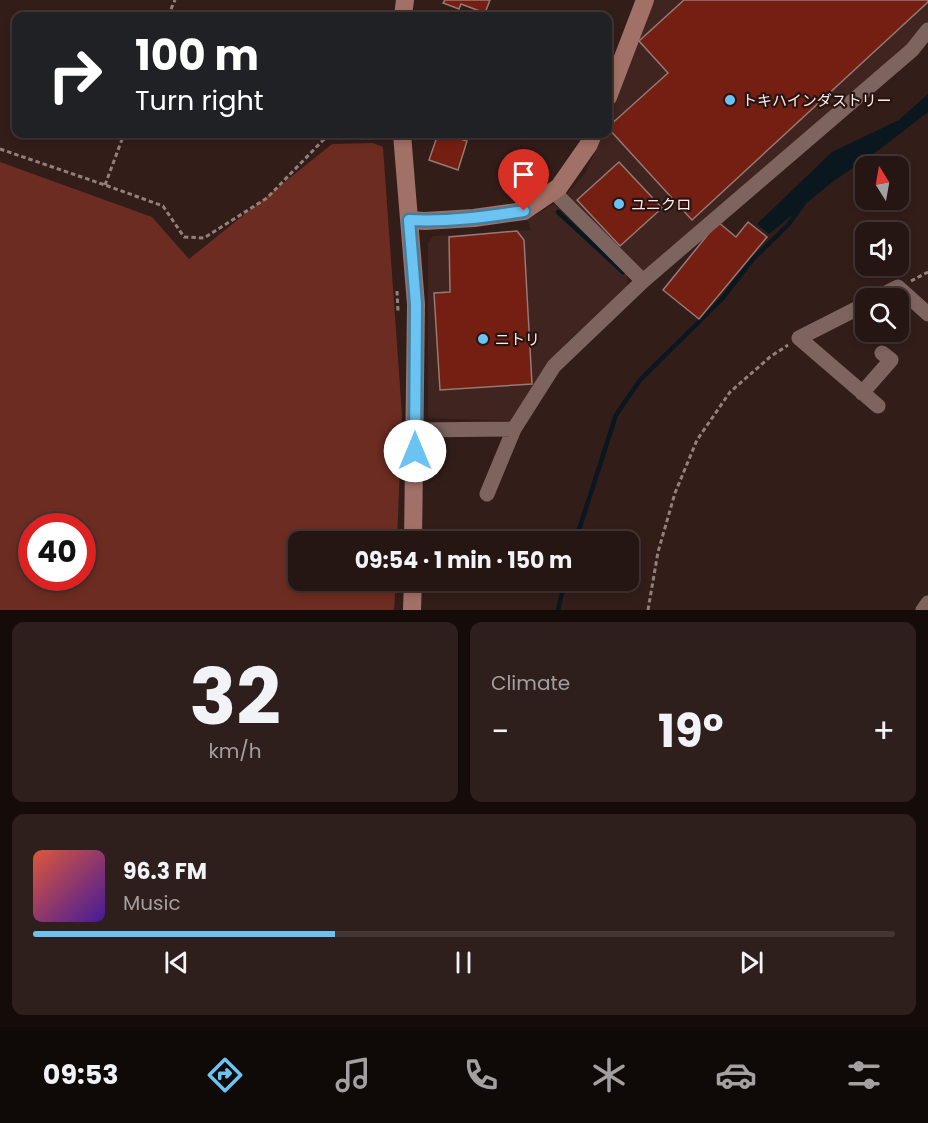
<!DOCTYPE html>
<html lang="en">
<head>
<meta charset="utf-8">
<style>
	:root { --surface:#261613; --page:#2e1f1c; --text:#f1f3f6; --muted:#a49fa0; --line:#423533; --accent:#6bc3f2 }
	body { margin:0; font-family:Poppins,"Noto Sans JP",sans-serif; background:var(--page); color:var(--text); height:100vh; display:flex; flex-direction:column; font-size:22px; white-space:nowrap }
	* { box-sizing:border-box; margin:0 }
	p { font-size:20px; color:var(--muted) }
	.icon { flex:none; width:33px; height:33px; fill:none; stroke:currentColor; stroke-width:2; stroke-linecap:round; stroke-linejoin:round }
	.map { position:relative; height:610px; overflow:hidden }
	.sheet { display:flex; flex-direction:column; gap:12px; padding:12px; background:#150c0a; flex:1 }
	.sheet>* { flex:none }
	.hud { position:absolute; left:12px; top:12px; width:600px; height:126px; border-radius:12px; box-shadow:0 3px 9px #0003,0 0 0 2px var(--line); background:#202124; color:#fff; overflow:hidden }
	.needle { width:39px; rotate:349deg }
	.tools { position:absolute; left:855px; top:156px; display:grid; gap:12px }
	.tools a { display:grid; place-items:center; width:54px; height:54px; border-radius:12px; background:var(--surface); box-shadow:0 3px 9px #0003,0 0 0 2px var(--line); font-size:30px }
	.speed { position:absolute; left:18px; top:513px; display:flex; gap:12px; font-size:30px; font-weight:700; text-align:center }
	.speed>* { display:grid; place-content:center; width:78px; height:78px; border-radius:50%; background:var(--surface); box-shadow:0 3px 9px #0003,0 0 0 2px var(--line); line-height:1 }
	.speed .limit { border:9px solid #d22; background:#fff; color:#111 }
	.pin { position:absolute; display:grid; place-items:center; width:51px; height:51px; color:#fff; margin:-62px -26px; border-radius:50% 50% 50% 0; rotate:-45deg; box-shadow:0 0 6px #0007 }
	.pin .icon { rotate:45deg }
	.me { position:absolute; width:66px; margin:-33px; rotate:0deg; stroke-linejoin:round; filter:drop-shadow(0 0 4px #0008) }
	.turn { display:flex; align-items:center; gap:21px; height:126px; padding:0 24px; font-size:27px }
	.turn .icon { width:78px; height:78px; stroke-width:2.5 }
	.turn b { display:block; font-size:42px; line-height:51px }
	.big { font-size:45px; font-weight:700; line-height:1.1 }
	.sheet .card { flex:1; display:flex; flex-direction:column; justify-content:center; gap:9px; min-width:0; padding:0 21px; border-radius:12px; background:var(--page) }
	.sheet .dial { align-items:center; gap:0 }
	.dial b { font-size:78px; line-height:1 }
	.song { display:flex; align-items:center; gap:18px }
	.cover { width:72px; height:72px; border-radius:9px; background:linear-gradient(135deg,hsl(10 70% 55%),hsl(260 70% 35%)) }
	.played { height:6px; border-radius:3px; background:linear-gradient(90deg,var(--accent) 35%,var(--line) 35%) }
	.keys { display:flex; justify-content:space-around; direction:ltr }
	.heat { display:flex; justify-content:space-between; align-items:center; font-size:33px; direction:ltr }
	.sheet .tiles { flex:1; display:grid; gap:12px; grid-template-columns:1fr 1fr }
	.card:last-child { grid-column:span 2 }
	.trip { position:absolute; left:288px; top:531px; width:351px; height:60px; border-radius:12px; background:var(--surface); box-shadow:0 3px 9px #0003,0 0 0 2px var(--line); font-weight:700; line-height:60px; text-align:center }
	.menu { display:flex; height:96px; justify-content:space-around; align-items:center; background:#0f0908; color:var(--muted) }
	.menu .icon { width:42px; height:42px }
	.menu .active { color:var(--accent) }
	.menu b { font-size:27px; color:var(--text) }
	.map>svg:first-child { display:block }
	.built { fill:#3f241f }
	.green { fill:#6d2c21; fill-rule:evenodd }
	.water { fill:#0a171f }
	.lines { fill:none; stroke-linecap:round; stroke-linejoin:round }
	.stream { stroke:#0a171f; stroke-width:4.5 }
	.building { fill:#741f12; stroke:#957a75; stroke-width:1.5 }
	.path { stroke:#92807d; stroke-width:3; stroke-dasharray:4.5 3; stroke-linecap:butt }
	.street { stroke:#7d645e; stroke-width:15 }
	.secondary { stroke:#a17066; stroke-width:18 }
	.route-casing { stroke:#467f9d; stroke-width:15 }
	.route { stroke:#6bc3f2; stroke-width:10 }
	.poi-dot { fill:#6bc3f2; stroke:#281410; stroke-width:2 }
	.labels { text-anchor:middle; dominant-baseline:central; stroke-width:4.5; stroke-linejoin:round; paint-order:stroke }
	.poi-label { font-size:15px; fill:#fbece9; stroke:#281410; text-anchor:start }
</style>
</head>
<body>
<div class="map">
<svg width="928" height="610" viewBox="0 0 928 610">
	<rect width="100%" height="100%" fill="#321d19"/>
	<path class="built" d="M 651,0 L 928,0 L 928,23 L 917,37 L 650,272 L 642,272 L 567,202 L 567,194 L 586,172 L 602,134 L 608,134 L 608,121 L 630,64 Z
		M 554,204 L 627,270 L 627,288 L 567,342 L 512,421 L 428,418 L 428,243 L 433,236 L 531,230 L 527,220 Z"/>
	<path class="green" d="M 373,143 L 383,147 L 402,415 L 397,541 L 298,542 L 298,580 L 396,581 L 394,610 L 0,610 L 0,162 L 152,217 L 189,259 L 332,144 ZM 32,526 L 82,526 L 82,578 L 32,578 Z"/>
	<path class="water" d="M 928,94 L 928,112 L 880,149 L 831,183 L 769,234 L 757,224 L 832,152 L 899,120 Z"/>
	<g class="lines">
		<path class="stream" d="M 558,212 L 623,272
			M 575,542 L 616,415 L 640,380 L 721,300 L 753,259 L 788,225 L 804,203
			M 558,610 L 565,580"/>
	</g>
	<path class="building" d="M 445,0 L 490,0 L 485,13 L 461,4 L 459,9 L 443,3 Z
		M 684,0 L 928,0 L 928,2 L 692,220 L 608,128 L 608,127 L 668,73 L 639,41 Z
		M 438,134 L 444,134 L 467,141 L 458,170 L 429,160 Z
		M 619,162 L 662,208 L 620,246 L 577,200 Z
		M 718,222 L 736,237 L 748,222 L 767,237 L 699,319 L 663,290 Z
		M 517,231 L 524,240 L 532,384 L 440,390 L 434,293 L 450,292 L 449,237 Z"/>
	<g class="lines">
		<path class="path" d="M 168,16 L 175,0
			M 0,149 L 105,185 L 163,206 L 184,237 L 204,238 L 267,198 L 329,134
			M 105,185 L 124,134
			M 911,281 L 928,272
			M 397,291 L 398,311
			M 648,610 L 658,552 L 675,493 L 697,440 L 730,392 L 770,357 L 788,345"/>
		<path class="street" d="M 553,191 L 643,281
			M 876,298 L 898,287 L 928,314
			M 866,304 L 799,338 L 878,406
			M 862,393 L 891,360 L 882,353
			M 415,430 L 514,429
			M 487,494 L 514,429 L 554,366 L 643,281 L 912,50 L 928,30
			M 923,610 L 928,603"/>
		<path class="secondary" d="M 403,16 L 405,0
			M 608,97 L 645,0
			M 402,134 L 416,304 L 413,542
			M 409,220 L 425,221 L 474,218 L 524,211 L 559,187 L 589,144 L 593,134
			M 412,610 L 413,580"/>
	</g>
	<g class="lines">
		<defs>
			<path id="route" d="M 415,451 L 416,304 L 409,220 C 447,222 485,217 524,211"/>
		</defs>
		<use href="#route" class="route-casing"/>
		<use href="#route" class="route"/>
	</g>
	<g class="poi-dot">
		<circle cx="730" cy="100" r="6"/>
		<circle cx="619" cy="204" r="6"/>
		<circle cx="483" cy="339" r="6"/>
	</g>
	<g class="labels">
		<g class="poi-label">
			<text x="742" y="100">トキハインダストリー</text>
			<text x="631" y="204">ユニクロ</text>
			<text x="495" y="339">ニトリ</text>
		</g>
	</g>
</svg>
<div class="tools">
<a><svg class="needle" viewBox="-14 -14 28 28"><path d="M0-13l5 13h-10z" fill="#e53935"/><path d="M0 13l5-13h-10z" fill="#a49fa0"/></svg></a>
<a><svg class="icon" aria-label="sound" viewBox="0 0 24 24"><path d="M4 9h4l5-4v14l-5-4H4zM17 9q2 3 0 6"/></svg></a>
<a><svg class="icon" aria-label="search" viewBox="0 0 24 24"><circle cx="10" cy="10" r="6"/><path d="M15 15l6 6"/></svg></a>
</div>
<div class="speed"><div class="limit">40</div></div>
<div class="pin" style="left:524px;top:211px;background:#d93025"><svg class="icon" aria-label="arrive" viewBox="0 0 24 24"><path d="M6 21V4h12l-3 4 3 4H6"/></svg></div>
<svg class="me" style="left:415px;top:451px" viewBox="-20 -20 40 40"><circle r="19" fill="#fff"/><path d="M0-13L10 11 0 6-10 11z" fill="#6bc3f2"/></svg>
<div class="trip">09:54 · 1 min · 150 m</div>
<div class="hud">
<div class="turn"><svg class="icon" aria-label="right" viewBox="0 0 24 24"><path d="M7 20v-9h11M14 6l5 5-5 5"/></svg><div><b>100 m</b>Turn right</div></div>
</div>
</div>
<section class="sheet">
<div class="tiles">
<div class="card dial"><b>32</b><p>km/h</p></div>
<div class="card"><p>Climate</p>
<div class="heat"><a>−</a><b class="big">19°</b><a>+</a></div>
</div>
<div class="card">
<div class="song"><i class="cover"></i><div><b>96.3 FM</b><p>Music</p></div></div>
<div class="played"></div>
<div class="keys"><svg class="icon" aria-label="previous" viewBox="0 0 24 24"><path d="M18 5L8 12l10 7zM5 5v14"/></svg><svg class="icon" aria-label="pause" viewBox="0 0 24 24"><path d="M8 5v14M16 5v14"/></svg><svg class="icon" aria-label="next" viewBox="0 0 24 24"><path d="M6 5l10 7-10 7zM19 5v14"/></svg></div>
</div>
</div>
</section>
<nav class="menu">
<b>09:53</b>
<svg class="icon active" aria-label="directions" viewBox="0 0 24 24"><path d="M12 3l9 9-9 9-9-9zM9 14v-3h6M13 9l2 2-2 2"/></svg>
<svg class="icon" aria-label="music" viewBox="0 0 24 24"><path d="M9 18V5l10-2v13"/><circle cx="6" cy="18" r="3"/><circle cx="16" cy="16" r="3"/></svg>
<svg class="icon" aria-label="phone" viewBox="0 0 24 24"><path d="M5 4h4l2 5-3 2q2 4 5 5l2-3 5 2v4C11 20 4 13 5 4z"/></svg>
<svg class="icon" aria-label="climate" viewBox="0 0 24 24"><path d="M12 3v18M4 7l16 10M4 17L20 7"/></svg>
<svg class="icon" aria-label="car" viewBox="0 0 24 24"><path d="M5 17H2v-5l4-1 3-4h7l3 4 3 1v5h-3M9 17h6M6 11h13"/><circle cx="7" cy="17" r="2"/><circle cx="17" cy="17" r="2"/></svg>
<svg class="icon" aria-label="filters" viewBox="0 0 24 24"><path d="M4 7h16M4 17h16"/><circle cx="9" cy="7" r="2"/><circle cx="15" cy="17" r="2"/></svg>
</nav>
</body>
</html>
